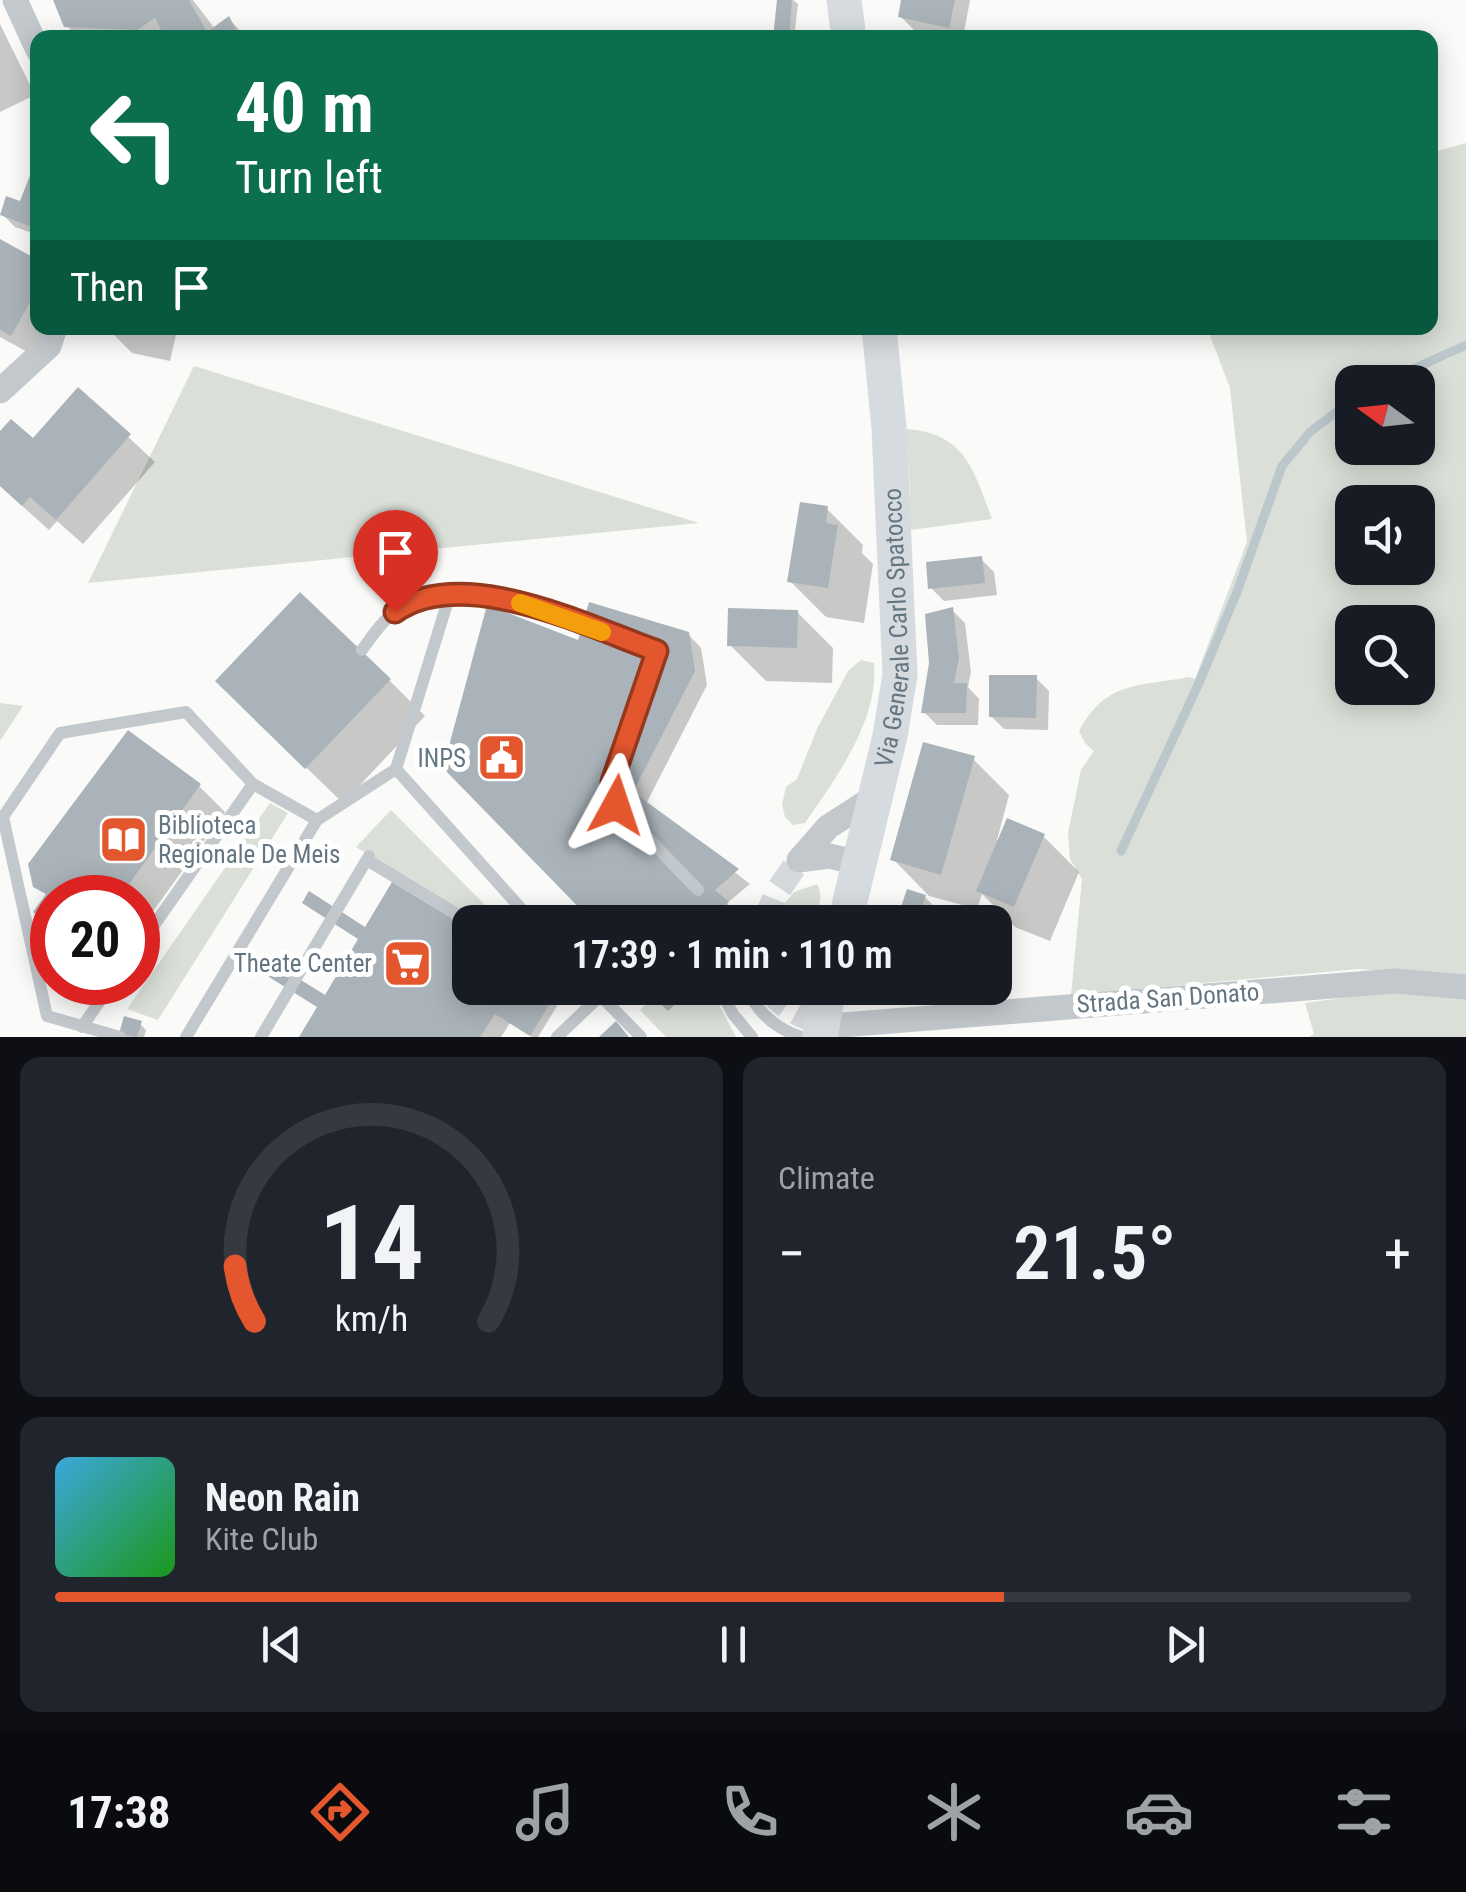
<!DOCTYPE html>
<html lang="en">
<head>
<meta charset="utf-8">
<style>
	:root { --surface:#171b24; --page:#20242c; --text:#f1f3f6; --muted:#9ea1a6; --line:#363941; --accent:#e4572e }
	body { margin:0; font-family:"Roboto Condensed",sans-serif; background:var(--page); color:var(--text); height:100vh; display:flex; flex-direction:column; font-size:38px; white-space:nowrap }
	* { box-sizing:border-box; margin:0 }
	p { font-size:32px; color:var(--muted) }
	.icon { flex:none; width:55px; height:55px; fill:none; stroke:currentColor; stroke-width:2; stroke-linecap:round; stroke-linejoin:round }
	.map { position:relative; height:1037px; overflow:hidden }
	.sheet { display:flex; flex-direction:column; gap:20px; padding:20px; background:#0d0f14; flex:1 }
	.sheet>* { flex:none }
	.top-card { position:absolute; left:30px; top:30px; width:1408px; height:305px; border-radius:20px; box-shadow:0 5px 25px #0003; background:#0b6e4f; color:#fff; overflow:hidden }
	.needle { width:65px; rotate:285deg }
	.tools { position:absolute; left:1335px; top:365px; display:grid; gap:20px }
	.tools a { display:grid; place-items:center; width:100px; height:100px; border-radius:20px; background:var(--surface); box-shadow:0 5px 25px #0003; font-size:50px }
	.speed { position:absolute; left:30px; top:875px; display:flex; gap:20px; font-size:50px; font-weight:700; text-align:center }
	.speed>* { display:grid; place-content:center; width:130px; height:130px; border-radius:50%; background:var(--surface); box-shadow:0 5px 25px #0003; line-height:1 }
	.speed .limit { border:15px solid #d22; background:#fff; color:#111 }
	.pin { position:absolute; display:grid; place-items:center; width:85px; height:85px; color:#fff; margin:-102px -42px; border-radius:50% 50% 50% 0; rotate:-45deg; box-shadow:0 0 10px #0007 }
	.pin .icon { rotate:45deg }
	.me { position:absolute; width:110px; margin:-55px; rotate:5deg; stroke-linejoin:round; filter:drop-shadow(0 0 8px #0008) }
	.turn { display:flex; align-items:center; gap:35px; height:210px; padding:0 40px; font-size:45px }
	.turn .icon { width:130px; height:130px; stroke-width:2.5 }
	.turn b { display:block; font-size:70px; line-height:85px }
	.then { display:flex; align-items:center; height:95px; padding:0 40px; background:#0003; gap:20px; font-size:38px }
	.big { font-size:75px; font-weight:600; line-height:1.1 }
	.sheet .widget { flex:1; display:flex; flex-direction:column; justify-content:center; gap:15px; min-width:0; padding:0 35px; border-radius:20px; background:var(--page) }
	.sheet .dial { align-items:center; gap:0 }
	.dial svg { height:260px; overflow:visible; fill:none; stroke:var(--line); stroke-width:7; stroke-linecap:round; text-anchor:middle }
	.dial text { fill:var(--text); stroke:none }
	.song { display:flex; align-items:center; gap:30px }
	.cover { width:120px; height:120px; border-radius:15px; background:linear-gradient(135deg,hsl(200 70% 55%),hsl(120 70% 35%)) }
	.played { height:10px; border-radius:5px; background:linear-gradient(90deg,var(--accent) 70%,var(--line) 70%) }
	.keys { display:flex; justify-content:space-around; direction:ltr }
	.heat { display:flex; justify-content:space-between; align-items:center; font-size:55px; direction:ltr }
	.sheet .tiles { flex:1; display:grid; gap:20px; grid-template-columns:1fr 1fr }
	.widget:last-child { grid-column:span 2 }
	.trip { position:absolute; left:452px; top:905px; width:560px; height:100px; border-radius:20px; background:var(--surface); box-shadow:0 5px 25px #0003; font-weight:600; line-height:100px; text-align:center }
	.dock { display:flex; height:160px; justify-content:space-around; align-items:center; background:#090b0e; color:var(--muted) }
	.dock .icon { width:70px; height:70px }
	.dock .selected { color:var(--accent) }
	.dock b { font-size:45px; color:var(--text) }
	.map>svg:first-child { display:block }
	.green { fill:#dadfd7; fill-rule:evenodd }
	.shadow { fill:#0003 }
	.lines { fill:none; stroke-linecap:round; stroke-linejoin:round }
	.stream { stroke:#bbc7cb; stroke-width:9 }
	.building { fill:#aab3b9 }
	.street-tunnel { stroke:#d5d9db; stroke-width:25; stroke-dasharray:25 12; stroke-linecap:butt }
	.lane { stroke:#c3c8cc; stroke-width:12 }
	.street { stroke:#c3c8cc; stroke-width:25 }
	.secondary { stroke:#d6dbdf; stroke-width:35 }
	.route-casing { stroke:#94391e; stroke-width:25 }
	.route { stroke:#e4572e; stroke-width:18 }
	.slow { stroke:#f59e0b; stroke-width:18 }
	.labels { text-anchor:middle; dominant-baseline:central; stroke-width:10; stroke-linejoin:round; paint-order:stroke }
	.street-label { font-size:25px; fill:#657683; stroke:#fff }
	.poi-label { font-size:25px; fill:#657683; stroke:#fff; text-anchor:end }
</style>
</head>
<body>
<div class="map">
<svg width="1466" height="1037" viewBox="0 0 1466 1037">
	<rect width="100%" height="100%" fill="#fafaf8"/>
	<path class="green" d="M 1466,143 L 1466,978 L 1358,969 L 1071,995 L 1082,879 L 1070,859 L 1068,833 L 1081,770 L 1094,751 L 1085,743 L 1079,731 C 1107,680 1138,687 1189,677 L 1195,679 L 1247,542 L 1230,388 L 1207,328 L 1430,328 L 1430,153 ZM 1352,382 L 1418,382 L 1418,448 L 1352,448 ZM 1352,502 L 1418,502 L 1418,568 L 1352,568 ZM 1352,622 L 1418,622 L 1418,688 L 1352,688 Z
		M 194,366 L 699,523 L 88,583 Z
		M 906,429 C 966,433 974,471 992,519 L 910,530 L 906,517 L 910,493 Z
		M 861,660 L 874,663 C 879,720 836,778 805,823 L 793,825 L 785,817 L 782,805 L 786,787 L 797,779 L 817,729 L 848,671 Z
		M 0,703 L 23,706 L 0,741 Z
		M 270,803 L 288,813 L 158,1020 L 127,1009 Z
		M 391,810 L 502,922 L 476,922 L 356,847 Z
		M 817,884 C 825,900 818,910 808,922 L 769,922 L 794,892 Z
		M 662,988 L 710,988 L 736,1037 L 666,1037 L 640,1010 Z
		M 1392,991 L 1466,995 L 1466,1037 L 1309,1037 L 1314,1034 L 1305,1003 Z"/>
	<path class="shadow" d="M 56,0 L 193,0 L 215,29 L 229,19 L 247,38 L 79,38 L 66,25 Z
		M 780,0 L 793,0 L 798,4 L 794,38 L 776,38 Z
		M 904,0 L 970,0 L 963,38 L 914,30 L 900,16 Z
		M 0,24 L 35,95 L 0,112 Z
		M 38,162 L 38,235 L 15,227 L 2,214 L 21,204 Z
		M 0,242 L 38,263 L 38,328 L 46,328 L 31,354 L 0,337 Z
		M 107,328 L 168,328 L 176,335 L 170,361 L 132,353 Z
		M 831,328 L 873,328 L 873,329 L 835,331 Z
		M 78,390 L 155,462 L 83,544 L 57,521 L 49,530 L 0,486 L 0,434 L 33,442 Z
		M 827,509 L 863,545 L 862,553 L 873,564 L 864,623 L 826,617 L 790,581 Z
		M 981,559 L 994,572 L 997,595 L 944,601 L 931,588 Z
		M 952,610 L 965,623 L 971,672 L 968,687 L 979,699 L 978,725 L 937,725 L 924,712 Z
		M 797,612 L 833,648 L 832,683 L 766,681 L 730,645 Z
		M 688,634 L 701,648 L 707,685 L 646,804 L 750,884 L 727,903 L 740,916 L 733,922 L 596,922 L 446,768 L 579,643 Z
		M 1036,678 L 1049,691 L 1048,730 L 1004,729 L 991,716 Z
		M 389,680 L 425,716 L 343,803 L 254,717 Z
		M 973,759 L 1009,795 L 997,840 L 1043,836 L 1079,872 L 1050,941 L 1015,927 L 982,894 L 977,909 L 929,896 L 893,859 Z
		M 199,786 L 225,812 L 138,932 L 138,898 L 52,898 L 52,926 L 42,918 L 48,896 L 36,886 Z
		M 909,892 L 925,897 L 938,910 L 934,922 L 899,922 Z
		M 366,931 L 470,932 L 470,988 L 554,988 L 558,991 L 552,1000 L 557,1006 L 538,1037 L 532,1037 L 510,1023 L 501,1037 L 302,1037 Z
		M 644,988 L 692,988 L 668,1011 Z
		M 886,988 L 921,988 L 919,1003 L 899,1001 Z
		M 140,1024 L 146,1030 L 144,1037 L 125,1037 L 122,1034 Z"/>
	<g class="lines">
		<path class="stream" d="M 1384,382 L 1466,345
			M 1121,851 L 1199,683 L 1237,592 L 1282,466 L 1310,432 L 1352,400"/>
	</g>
	<path class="building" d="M 53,0 L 189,0 L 207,32 L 229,16 L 240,38 L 165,38 L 155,18 L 137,30 L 64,27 Z
		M 777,0 L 792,0 L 789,38 L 773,38 Z
		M 901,0 L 955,0 L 949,28 L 898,17 Z
		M 38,155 L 38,229 L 0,215 L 6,196 L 20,201 Z
		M 0,239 L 38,260 L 38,288 L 11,336 L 0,330 Z
		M 78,387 L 131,434 L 56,520 L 30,497 L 22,506 L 0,486 L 0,431 L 11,419 L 33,438 Z
		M 800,502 L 828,506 L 826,523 L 838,525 L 828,588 L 787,582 Z
		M 982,556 L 985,583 L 928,589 L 926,562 Z
		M 300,592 L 391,679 L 305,769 L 215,681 Z
		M 589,602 L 689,632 L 695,671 L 633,792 L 739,869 L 715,890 L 729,902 L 706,922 L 593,922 L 443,768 L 487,605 L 578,640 Z
		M 953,607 L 959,658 L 954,683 L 967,683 L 966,713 L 921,713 L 929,663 L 925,614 Z
		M 728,608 L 798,610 L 797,648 L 727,646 Z
		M 989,675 L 1037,675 L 1036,718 L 989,717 Z
		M 128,730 L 201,784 L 119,898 L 52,898 L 52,927 L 33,912 L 46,894 L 33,887 L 28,864 Z
		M 923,742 L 975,756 L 941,875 L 890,860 Z
		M 1007,818 L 1045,834 L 1014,907 L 976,891 Z
		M 392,882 L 470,929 L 470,988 L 551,988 L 546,994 L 553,998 L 530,1036 L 495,1014 L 480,1037 L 299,1037 L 317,1007 L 261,972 L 269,960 L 325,995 L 358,939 L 302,903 L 309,891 L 365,927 Z
		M 907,889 L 926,895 L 917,922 L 896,922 Z
		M 124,1016 L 142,1021 L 137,1037 L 119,1034 Z
		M 616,1021 L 629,1037 L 599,1037 Z"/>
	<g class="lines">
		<path class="street-tunnel" d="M 765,922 L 777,892 L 799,860
			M 769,988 C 784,1011 809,1021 836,1025"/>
		<path class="lane" d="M 362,650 C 375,632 389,611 411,602 C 475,572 594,629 657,651 L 612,782 L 616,805 L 698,890
			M 396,769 L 450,594
			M 367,860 L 470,922
			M 717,913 L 727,922
			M 138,948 L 253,784
			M 593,988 L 641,1037
			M 719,988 L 733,1014 L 752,1037
			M 747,988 C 757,1013 775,1028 801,1037
			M 82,1027 L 113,982
			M 120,1037 L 47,1016 L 3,817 L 60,733 L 186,712 L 253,784 L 317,820
			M 186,1037 L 317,820 L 396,769 L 533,922
			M 261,1037 L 369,856
			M 557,1037 L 601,995"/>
		<path class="street" d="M 15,0 L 38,50
			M 0,391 L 49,346 L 55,328
			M 799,860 L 828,827 L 876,796
			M 799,860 L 829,856 L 859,863
			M 842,1025 L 1395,981 L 1466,987"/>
		<g class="secondary">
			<path d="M 844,0 L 849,38"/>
			<path id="s1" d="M 845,922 L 890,736 L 900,675 L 889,428 L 879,328"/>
			<path d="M 820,1037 L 829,988"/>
		</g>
	</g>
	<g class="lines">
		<defs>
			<path id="route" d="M 395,612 C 463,564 587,626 657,651 L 612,782 L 616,805"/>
		</defs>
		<use href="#route" class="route-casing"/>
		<use href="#route" class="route"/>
		<path class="slow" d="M 520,603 L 602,632"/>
	</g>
	<defs>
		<symbol id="civic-square" viewBox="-11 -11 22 22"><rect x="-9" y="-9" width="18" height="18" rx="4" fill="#e4572e" stroke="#fff"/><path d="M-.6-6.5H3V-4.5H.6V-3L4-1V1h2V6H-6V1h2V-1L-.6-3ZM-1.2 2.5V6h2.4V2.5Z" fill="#fff"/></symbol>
		<symbol id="library-square" viewBox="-11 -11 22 22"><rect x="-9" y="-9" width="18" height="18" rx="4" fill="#e4572e" stroke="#fff"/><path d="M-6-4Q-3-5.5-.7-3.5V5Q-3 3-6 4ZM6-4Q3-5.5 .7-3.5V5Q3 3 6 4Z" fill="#fff"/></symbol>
		<symbol id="supermarket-square" viewBox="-11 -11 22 22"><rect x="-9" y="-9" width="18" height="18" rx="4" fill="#e4572e" stroke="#fff"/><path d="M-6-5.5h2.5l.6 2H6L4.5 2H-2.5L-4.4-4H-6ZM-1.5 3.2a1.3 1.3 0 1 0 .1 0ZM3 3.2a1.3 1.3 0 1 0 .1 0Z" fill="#fff"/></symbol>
	</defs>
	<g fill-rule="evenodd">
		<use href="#civic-square" x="474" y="730" width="55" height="55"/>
		<use href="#library-square" x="96" y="812" width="55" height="55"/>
		<use href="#supermarket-square" x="380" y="936" width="55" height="55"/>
	</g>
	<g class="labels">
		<g class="street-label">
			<text stroke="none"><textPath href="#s1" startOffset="300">Via Generale Carlo Spatocco</textPath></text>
			<text transform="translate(1168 998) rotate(-4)">Strada San Donato</text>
		</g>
		<g class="poi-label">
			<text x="466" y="758">INPS</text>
			<text x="158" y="825" text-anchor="start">Biblioteca<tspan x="158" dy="29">Regionale De Meis</tspan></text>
			<text x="372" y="963">Theate Center</text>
		</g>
	</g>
</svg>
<div class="tools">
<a><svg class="needle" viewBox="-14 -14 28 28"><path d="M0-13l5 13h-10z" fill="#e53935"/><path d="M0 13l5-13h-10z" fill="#9ea1a6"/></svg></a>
<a><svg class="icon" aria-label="sound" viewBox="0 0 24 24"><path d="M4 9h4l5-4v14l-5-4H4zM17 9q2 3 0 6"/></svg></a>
<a><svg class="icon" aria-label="search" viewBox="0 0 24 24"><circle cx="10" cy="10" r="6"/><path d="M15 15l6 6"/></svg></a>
</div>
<div class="speed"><div class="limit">20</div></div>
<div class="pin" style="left:395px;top:612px;background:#d93025"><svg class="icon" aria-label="arrive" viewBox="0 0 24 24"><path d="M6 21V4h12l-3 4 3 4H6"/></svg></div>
<svg class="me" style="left:616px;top:805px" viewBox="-20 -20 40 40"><path d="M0-17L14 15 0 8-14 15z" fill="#e4572e" stroke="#fff" stroke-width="4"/></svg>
<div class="trip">17:39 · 1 min · 110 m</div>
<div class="top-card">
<div class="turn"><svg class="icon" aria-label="left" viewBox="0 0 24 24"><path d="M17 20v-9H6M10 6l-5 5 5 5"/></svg><div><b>40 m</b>Turn left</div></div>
<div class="then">Then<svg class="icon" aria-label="arrive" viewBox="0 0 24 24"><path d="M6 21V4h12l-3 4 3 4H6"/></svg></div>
</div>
</div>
<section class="sheet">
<div class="tiles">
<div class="widget dial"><svg viewBox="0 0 100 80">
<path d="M14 69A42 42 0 1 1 86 69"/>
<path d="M14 69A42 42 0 0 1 8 52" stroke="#e4572e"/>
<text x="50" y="56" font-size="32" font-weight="700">14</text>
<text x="50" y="72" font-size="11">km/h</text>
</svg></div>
<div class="widget"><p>Climate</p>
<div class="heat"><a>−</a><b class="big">21.5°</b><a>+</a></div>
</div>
<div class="widget">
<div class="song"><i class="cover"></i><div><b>Neon Rain</b><p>Kite Club</p></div></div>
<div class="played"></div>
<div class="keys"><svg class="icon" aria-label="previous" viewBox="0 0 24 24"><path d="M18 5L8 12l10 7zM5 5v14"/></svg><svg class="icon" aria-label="pause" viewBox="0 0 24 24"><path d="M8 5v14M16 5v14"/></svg><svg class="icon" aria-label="next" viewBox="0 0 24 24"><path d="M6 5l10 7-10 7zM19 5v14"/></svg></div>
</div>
</div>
</section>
<nav class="dock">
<b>17:38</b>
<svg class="icon selected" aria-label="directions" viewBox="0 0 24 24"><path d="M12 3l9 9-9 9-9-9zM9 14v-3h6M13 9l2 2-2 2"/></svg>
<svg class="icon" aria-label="music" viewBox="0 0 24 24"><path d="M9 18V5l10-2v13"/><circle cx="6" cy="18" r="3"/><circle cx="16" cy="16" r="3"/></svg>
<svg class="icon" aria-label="phone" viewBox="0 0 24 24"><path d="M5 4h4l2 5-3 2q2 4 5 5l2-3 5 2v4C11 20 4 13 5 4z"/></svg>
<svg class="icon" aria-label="climate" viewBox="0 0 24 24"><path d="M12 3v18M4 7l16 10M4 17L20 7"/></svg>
<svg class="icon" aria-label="car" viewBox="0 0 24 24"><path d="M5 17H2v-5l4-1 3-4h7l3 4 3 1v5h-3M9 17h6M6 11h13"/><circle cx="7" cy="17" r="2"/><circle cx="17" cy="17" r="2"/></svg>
<svg class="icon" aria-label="filters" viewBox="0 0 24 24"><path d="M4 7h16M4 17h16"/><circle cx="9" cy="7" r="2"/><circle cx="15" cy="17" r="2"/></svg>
</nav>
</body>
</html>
